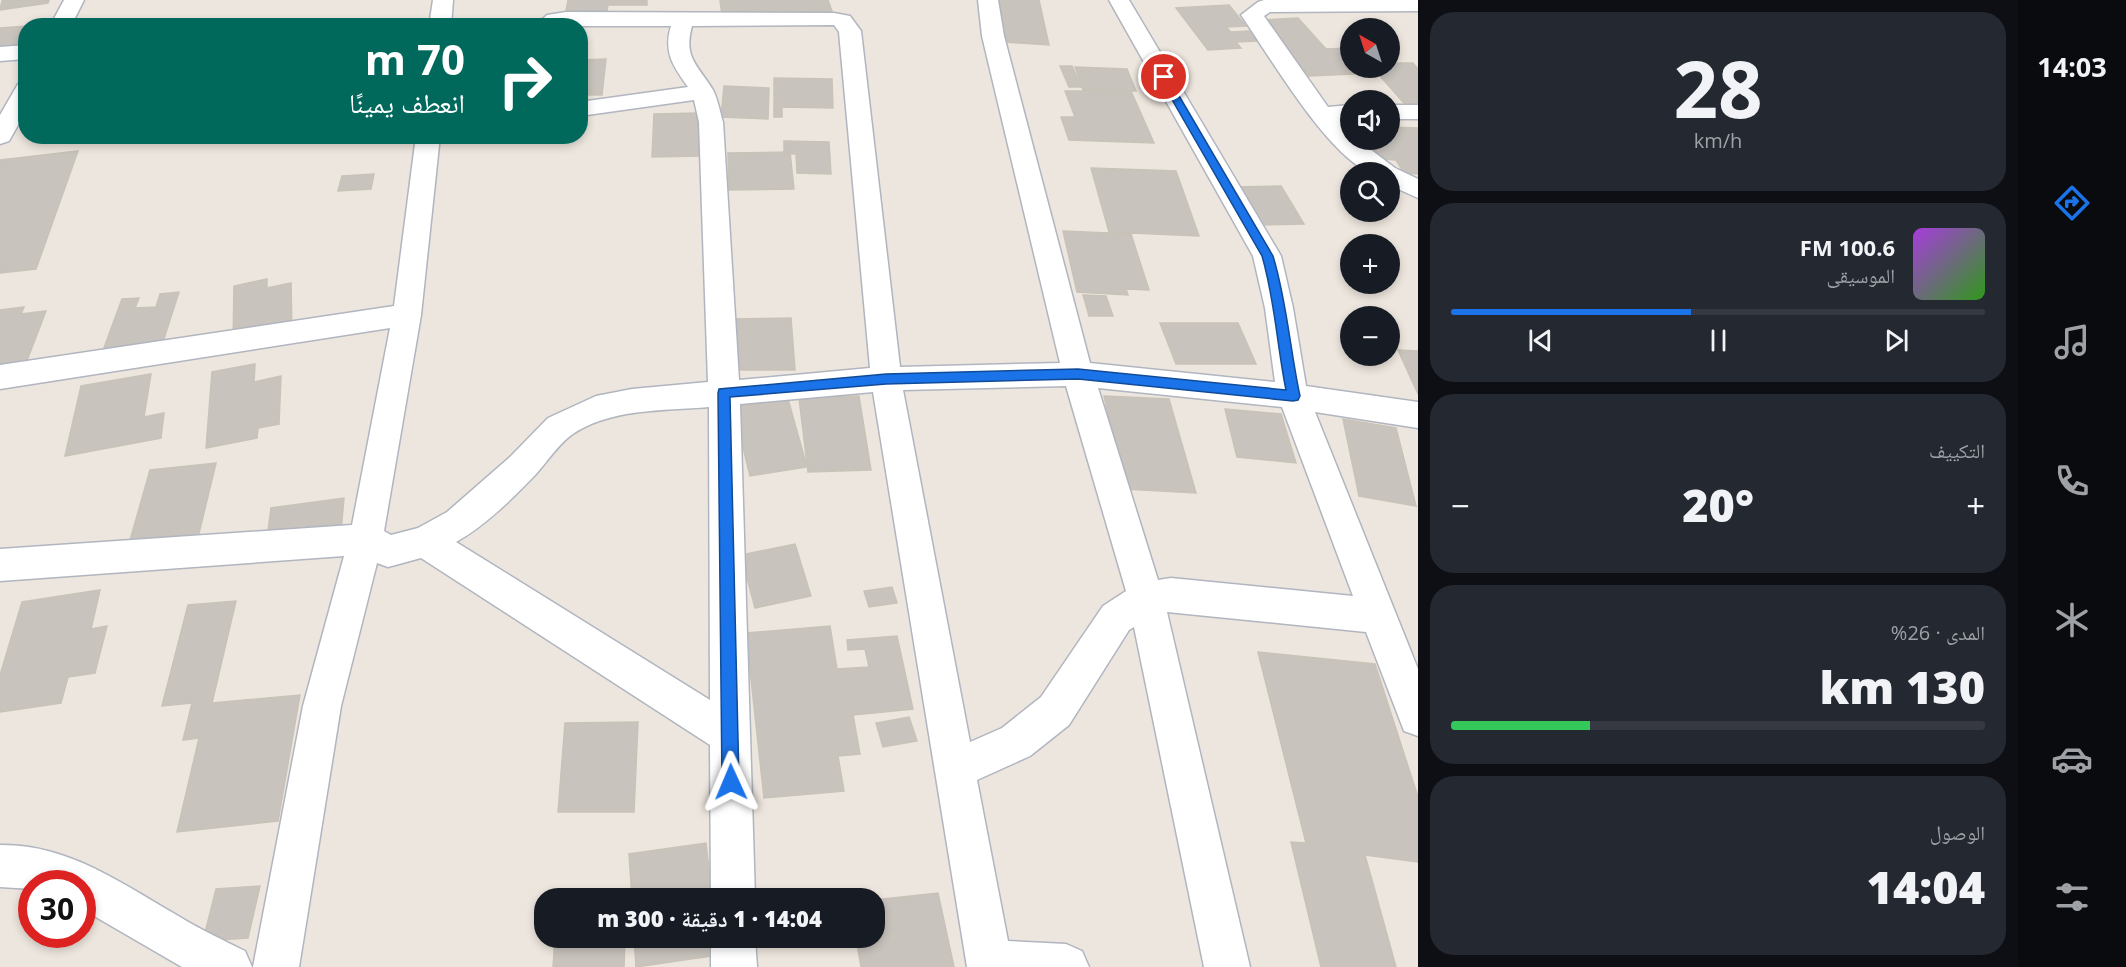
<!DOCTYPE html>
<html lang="ar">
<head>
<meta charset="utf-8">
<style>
	:root { --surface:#171b24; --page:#242831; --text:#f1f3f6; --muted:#9ea1a6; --line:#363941; --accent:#1a73e8 }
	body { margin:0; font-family:"Open Sans","Noto Naskh Arabic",sans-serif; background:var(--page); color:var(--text); direction:rtl; height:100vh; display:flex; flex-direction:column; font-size:22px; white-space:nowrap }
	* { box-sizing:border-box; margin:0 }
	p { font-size:20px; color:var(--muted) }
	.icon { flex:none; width:33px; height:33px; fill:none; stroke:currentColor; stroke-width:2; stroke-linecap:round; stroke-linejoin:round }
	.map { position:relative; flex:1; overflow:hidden; direction:ltr }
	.drawer { display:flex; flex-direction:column; gap:12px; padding:12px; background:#0d0f14; width:600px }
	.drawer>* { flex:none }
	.banner { position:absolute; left:18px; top:18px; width:570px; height:126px; border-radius:24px; box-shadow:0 3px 9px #0003; direction:rtl; background:#00695c; color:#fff; overflow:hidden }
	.needle { width:39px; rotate:321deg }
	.controls { position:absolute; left:1340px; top:18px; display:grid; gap:12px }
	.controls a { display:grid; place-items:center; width:60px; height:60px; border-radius:50%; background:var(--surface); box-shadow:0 3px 9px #0003; font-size:30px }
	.speed { position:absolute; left:18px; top:870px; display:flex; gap:12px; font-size:30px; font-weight:700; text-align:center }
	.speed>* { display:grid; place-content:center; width:78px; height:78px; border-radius:50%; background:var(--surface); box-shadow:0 3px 9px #0003; line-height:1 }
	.speed .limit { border:9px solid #d22; background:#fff; color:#111 }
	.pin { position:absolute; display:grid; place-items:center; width:51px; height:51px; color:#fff; margin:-26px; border:3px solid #fff; border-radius:50%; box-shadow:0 2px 6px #0007 }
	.me { position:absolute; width:66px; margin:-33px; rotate:359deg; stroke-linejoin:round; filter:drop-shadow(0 0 4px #0008) }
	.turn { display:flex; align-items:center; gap:21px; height:126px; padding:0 24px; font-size:27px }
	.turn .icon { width:78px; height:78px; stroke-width:2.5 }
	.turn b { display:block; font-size:42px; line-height:51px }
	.big { font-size:45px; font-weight:800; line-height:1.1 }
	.drawer .card { flex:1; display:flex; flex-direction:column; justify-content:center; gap:9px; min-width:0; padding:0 21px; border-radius:24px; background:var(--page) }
	.drawer .dial { align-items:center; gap:0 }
	.dial b { font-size:78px; line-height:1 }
	.song { display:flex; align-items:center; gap:18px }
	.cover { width:72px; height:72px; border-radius:9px; background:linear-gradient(135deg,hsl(280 70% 55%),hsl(110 70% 35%)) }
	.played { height:6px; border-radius:3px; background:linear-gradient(90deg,var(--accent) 45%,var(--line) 45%) }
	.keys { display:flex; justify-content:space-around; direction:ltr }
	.heat { display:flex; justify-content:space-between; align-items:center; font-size:33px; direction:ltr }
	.charge { height:9px; border-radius:4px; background:linear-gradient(90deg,#34c759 26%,var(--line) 0) }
	.trip { position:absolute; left:534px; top:888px; width:351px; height:60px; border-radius:24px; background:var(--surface); box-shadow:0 3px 9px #0003; font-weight:800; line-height:60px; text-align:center; direction:rtl }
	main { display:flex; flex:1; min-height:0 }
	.tabs { display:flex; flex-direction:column; width:108px; justify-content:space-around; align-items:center; background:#090b0e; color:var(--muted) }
	.tabs .icon { width:42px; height:42px }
	.tabs .selected { color:var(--accent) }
	.tabs b { font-size:27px; color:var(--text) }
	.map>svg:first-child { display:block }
	.building { fill:#c8c3bd; stroke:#c8c2b7; stroke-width:1.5 }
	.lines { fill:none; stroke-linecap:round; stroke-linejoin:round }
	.minor-casing { stroke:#b1b5bf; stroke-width:3 }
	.minor { fill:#fff; fill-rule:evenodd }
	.route { fill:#1a73e8; stroke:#114b97; stroke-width:1.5 }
</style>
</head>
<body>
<main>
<nav class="tabs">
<b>14:03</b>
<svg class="icon selected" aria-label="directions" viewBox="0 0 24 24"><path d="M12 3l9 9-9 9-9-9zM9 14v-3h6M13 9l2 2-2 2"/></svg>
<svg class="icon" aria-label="music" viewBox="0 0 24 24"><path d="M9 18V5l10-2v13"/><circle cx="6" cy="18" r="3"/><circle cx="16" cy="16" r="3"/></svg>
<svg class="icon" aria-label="phone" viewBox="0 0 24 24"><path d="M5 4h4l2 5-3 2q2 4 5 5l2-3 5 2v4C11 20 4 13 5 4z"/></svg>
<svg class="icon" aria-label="climate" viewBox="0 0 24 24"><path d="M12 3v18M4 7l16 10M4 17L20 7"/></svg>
<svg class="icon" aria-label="car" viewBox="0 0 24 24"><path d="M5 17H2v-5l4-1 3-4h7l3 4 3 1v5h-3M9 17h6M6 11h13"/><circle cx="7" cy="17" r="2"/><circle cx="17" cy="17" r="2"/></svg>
<svg class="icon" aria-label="filters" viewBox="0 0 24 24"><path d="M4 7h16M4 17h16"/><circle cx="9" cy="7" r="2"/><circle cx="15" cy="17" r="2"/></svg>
</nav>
<section class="drawer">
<div class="card dial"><b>28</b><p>km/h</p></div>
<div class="card">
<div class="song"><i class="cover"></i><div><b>100.6 FM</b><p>الموسيقى</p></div></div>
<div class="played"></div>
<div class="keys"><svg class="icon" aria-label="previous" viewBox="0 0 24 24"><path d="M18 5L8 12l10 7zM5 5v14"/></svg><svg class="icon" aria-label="pause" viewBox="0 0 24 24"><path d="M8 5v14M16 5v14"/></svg><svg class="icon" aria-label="next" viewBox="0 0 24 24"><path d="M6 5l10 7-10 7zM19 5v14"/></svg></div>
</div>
<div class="card"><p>التكييف</p>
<div class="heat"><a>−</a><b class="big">20°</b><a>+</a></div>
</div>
<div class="card"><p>المدى · 26%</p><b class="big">130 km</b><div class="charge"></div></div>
<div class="card"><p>الوصول</p><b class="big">14:04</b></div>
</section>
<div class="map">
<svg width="1418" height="967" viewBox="0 0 1418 967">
	<rect width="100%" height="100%" fill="#ede6de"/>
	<path class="building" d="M 6,0 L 49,0 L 48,3 L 0,10 L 2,1 Z
		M 568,0 L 647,0 L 647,5 L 608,5 L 607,11 L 566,11 Z
		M 720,0 L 828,0 L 832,11 L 722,15 Z
		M 997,0 L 1039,0 L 1049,45 L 1004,42 Z
		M 1229,5 L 1246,26 L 1226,27 L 1231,32 L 1249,31 L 1257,41 L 1236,42 L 1241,48 L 1208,50 L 1176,8 Z
		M 1298,18 L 1326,49 L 1350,48 L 1350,68 L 1369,68 L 1374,73 L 1309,76 L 1263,20 Z
		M 26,26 L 24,45 L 0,47 L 0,28 Z
		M 606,59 L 602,95 L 580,95 L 580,60 Z
		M 1389,63 L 1413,63 L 1418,69 L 1418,110 L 1410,110 L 1373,68 L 1389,68 Z
		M 1060,66 L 1072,66 L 1081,87 L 1069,87 Z
		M 1075,67 L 1127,69 L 1136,91 L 1083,90 Z
		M 774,78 L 832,79 L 833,108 L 782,107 L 782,117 L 774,117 Z
		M 724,86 L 769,88 L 768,119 L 721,117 Z
		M 1065,91 L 1131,91 L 1154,143 L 1069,140 L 1061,117 L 1075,117 Z
		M 698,113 L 699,156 L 652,157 L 654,114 Z
		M 1389,127 L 1418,128 L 1418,174 L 1404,173 L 1396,160 L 1369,158 L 1358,140 L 1389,140 Z
		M 784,141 L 829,142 L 831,174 L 797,173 L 796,154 L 784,153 Z
		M 78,151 L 36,269 L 0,273 L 0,160 Z
		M 790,152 L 794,189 L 729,190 L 728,153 Z
		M 1091,168 L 1176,171 L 1199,236 L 1109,232 Z
		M 374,174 L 371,189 L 338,191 L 342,176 Z
		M 1281,186 L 1304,224 L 1257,225 L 1236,187 Z
		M 1063,231 L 1131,234 L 1149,290 L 1126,289 L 1128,295 L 1077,292 Z
		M 267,279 L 267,288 L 291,283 L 292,332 L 233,344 L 234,286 Z
		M 179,292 L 160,351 L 101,356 L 122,299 L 139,298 L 135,308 L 156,307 L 160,294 Z
		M 1083,295 L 1106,296 L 1113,316 L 1089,316 Z
		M 24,307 L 21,314 L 46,311 L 23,371 L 0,374 L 0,310 Z
		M 791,318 L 795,370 L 734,370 L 733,319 Z
		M 1160,323 L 1238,323 L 1256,364 L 1176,364 Z
		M 1398,350 L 1418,351 L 1418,394 Z
		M 255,364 L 254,382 L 281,376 L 279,424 L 258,428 L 257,438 L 206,448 L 212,372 Z
		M 151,374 L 144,417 L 164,413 L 161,438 L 65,456 L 81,386 Z
		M 859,396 L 871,470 L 808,472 L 799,398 Z
		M 1104,396 L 1169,399 L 1196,493 L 1125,489 Z
		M 788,399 L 807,467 L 750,476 L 733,407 Z
		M 1225,409 L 1281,414 L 1296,463 L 1237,457 Z
		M 1343,419 L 1396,428 L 1416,506 L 1359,496 Z
		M 216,463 L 195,550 L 125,558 L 150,470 Z
		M 344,498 L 340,542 L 265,553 L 271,508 Z
		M 795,544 L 811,596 L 755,608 L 741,555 Z
		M 892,587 L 897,603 L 869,607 L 864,591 Z
		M 100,590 L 91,629 L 107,626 L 95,673 L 68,677 L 61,703 L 0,712 L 0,675 L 22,602 Z
		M 236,601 L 212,703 L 300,695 L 278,821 L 177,832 L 199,738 L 183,740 L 192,703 L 162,706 L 188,605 Z
		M 830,626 L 837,669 L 869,667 L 865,649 L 848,650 L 847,640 L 897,636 L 913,709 L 853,715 L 860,754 L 838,756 L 844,791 L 764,798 L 746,633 Z
		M 1258,652 L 1375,664 L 1418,797 L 1418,862 L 1365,855 L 1396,967 L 1321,967 L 1291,842 L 1306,843 Z
		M 909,717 L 917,741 L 883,747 L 876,723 Z
		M 638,722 L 634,812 L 558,812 L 565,723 Z
		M 706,843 L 712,898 L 632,898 L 629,854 Z
		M 260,886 L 248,938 L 203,941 L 216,889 Z
		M 938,893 L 954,967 L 861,967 L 856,938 L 874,938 L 874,900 Z
		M 555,938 L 625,938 L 624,967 L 553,967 Z
		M 634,938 L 717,938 L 718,955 L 636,967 Z"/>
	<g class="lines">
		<defs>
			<path id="minor" d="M 64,0 L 84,0 L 71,26 L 50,26 Z
				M 433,0 L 453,0 L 451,26 L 429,26 Z
				M 978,0 L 998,0 L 1004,36 L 1090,363 L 1275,382 L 1265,308 L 1253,256 L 1109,0 L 1129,0 L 1281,256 L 1293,308 L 1306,386 L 1418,402 L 1418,428 L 1315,412 L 1418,669 L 1418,736 L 1404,731 L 1366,632 L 1167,612 L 1250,967 L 1204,967 L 1134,627 L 1129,630 L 1069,725 L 1030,756 L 977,780 L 1008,941 L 1066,944 L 1082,951 L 1089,967 L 967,967 L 873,392 L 740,404 L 755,898 L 711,898 L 710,745 L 421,558 L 388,567 L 377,563 L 341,706 L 299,967 L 253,967 L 303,706 L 344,556 L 0,581 L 0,549 L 352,525 L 390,328 L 0,389 L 0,365 L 394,306 L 416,136 L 440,136 L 421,315 L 384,531 L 391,535 L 418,528 L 447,512 L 511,456 L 548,418 L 596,396 L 632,389 L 708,382 L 699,122 L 694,100 L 580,116 L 580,102 L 688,87 C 673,66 663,52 671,26 L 535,26 L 547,15 L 566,12 L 834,13 L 850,16 L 861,31 L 900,367 L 1060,363 L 982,36 ZM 834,25 L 839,32 L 870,368 L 739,380 L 723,122 C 720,112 718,100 713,90 C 698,65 683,58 692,26 ZM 1066,386 L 1126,591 L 1103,606 L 1041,697 L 1002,728 L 970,742 L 903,390 ZM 1098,388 L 1282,407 L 1353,596 L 1171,578 L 1158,580 ZM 709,407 L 710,700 L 456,542 C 485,526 513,498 536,474 C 547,462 557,446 570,436 C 608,408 664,411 709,407 Z
				M 1264,0 L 1418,0 L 1418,11 L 1270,12 L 1264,16 L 1328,107 L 1350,105 L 1350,119 L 1340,120 L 1350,131 L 1350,140 L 1358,140 L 1395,168 L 1418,179 L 1418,198 L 1389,185 L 1389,172 C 1382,172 1372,174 1366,171 C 1323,148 1270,57 1241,15 L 1258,2 Z
				M 26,45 L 26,59 L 0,61 L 0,47 Z
				M 26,82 L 26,111 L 9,141 L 0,144 L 0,115 L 18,84 Z
				M 1389,105 L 1418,105 L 1418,119 L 1389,119 Z
				M 0,845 C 69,844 122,884 180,917 C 201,930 223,940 245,951 L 252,967 L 182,967 L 82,909 L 82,884 L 32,884 L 32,889 L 0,887 Z
				M 711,938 L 755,938 L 757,967 L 711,967 Z"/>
		</defs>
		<use href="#minor" class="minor-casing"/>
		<use href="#minor" class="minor"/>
	</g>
	<path class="route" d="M 1160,75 L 1168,77 L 1273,256 C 1287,302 1290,350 1300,396 L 1298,400 L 1293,401 L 1078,379 L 886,384 L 730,397 L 739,782 L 737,787 L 731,790 L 725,787 L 722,782 L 718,393 L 719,389 L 886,374 L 1078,369 L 1286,390 C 1277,346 1275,300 1262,256 L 1159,77 Z"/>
</svg>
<div class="controls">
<a><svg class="needle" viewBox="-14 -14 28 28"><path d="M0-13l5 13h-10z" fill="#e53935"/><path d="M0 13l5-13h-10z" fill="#9ea1a6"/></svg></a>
<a><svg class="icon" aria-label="sound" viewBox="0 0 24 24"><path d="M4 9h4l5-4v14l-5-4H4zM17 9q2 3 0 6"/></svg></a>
<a><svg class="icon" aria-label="search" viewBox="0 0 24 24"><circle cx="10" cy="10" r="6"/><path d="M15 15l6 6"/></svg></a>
<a>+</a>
<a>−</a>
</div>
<div class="speed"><div class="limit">30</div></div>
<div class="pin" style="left:1164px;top:77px;background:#d93025"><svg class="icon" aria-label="arrive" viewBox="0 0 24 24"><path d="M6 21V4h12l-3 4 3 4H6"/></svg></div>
<svg class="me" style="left:731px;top:782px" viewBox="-20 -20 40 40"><path d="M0-17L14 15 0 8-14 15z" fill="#1a73e8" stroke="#fff" stroke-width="4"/></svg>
<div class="trip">14:04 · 1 دقيقة · 300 m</div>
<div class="banner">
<div class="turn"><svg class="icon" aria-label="right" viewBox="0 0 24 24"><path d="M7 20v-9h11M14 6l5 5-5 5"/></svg><div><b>70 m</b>انعطف يمينًا</div></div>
</div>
</div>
</main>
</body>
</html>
